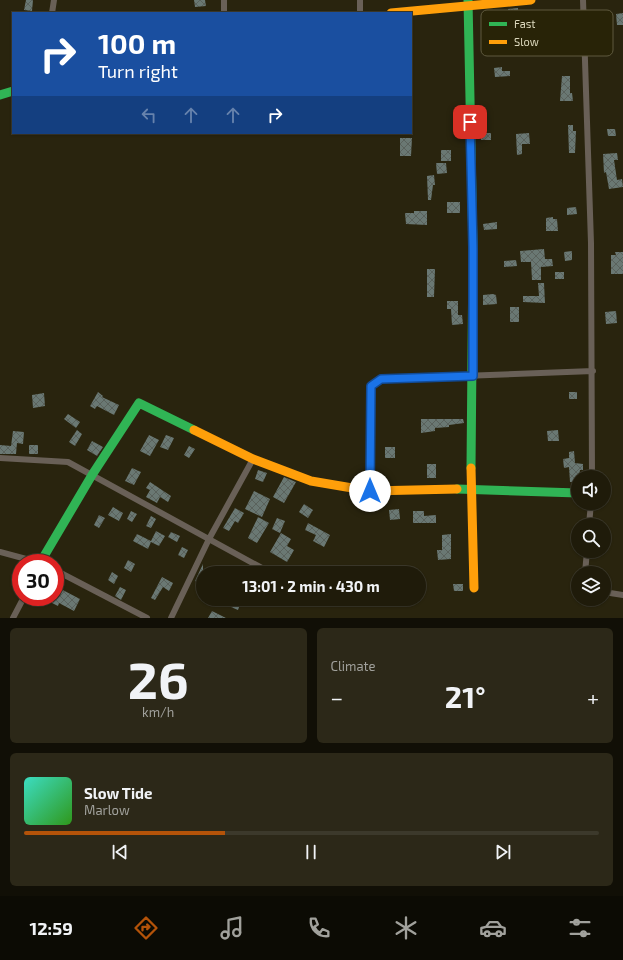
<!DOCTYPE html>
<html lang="en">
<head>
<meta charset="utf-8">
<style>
	:root { --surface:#1f1b0a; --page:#2c2818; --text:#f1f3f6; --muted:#a1a19c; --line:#3c392b; --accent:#b45309 }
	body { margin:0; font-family:"Exo 2",sans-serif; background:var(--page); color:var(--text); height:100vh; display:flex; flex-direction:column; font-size:15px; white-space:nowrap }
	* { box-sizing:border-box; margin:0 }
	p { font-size:13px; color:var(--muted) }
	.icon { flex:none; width:22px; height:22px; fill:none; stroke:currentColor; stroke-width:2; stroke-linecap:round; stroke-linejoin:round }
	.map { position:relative; height:618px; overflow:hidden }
	.details { display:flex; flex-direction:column; gap:10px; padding:10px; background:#110f06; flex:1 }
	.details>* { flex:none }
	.hud { position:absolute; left:12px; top:12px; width:400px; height:122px; border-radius:0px; box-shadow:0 1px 3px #0004,0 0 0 1px var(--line); background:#1a4fa0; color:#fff; overflow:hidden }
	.controls { position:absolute; left:571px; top:470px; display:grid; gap:8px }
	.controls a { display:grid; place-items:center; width:40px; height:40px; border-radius:50%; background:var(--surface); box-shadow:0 1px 3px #0004,0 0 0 1px var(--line); font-size:20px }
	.speed { position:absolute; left:12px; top:554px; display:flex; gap:8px; font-size:20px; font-weight:700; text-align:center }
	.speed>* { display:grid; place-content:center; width:52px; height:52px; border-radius:50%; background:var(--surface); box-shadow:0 1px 3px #0004,0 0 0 1px var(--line); line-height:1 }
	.speed .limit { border:6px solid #d22; background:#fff; color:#111 }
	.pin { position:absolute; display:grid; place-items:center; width:34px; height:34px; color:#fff; margin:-17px; border-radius:8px; box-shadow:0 2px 6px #0006 }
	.me { position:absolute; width:44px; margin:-22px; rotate:0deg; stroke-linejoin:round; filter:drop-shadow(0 0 3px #0008) }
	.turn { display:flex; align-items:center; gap:14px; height:84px; padding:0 20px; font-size:18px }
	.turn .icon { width:52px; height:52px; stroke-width:2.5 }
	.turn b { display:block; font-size:28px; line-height:34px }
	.lanes { display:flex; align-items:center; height:38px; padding:0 20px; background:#0003; justify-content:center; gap:20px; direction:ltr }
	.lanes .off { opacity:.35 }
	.big { font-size:30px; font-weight:700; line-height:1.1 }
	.details .tile { flex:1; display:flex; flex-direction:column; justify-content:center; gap:6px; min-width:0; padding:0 14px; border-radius:6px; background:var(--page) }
	.details .dial { align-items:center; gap:0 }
	.dial b { font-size:52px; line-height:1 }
	.song { display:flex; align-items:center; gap:12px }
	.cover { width:48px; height:48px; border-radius:6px; background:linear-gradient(135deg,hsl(170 70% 55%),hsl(110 70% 35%)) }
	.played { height:4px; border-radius:2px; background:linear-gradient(90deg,var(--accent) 35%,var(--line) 35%) }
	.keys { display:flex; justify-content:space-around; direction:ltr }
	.heat { display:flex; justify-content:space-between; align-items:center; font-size:22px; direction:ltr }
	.details .tiles { flex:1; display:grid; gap:10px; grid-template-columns:1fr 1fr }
	.tile:last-child { grid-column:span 2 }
	.trip { position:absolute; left:196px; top:566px; width:230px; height:40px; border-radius:20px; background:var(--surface); box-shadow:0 1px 3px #0004,0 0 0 1px var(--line); font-weight:700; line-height:40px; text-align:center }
	.tab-bar { display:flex; height:64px; justify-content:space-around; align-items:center; background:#0c0b04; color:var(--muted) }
	.tab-bar .icon { width:28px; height:28px }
	.tab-bar .current { color:var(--accent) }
	.tab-bar b { font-size:18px; color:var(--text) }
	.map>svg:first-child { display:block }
	.building { fill:url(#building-cross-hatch) }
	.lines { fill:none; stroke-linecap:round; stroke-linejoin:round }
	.street { stroke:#696057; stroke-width:6 }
	.fast { stroke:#30b455; stroke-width:9 }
	.slow { stroke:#ff9f0a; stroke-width:9 }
	.route-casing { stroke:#114b97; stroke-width:10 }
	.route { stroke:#1a73e8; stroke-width:7 }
	.key { fill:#282307; stroke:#5e593e; stroke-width:1 }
	.key-label { font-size:11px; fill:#dcd8bd }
</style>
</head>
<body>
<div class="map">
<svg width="623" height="618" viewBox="0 0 623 618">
	<defs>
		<pattern id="building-cross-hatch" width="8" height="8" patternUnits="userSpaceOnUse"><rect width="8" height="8" fill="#6a7873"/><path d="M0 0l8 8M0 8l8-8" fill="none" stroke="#5a625c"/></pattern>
	</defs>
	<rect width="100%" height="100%" fill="#29240e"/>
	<path class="building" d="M 26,0 L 33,0 L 32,11 L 24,10 Z
		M 194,0 L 205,0 L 206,6 L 195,7 Z
		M 518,8 L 518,15 L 509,16 L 508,9 Z
		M 623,13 L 623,25 L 617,25 L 616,14 Z
		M 502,67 L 502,71 L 510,71 L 510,76 L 495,77 L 494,68 Z
		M 562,76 L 570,76 L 570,93 L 572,93 L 573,101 L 560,101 Z
		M 568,125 L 573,125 L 573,131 L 576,131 L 575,153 L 569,153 Z
		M 607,129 L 615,129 L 616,136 L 608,136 Z
		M 481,133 L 491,133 L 491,140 L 481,140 Z
		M 529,133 L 530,144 L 522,144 L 522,154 L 517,155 L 516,134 Z
		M 400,138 L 412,138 L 411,156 L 400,156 Z
		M 441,150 L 451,150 L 451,161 L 441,161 Z
		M 617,153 L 618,160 L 614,160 L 617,180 L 622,179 L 623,187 L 609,189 L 606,172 L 604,173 L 603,154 Z
		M 436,163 L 446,163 L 447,173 L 437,174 Z
		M 434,175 L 435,185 L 433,185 L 431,200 L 428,200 L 427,176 Z
		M 447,202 L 460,202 L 460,213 L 447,213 Z
		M 576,207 L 577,214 L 567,215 L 567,208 Z
		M 414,211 L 427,211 L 427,225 L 406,224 L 405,213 L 414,213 Z
		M 553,217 L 553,219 L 557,219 L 558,231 L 546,231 L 546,218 Z
		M 497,222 L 497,229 L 484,230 L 483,224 Z
		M 544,249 L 545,259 L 552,259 L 553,266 L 541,267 L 541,280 L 532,280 L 531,262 L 521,262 L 520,251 Z
		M 572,251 L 572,260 L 565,261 L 564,252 Z
		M 615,252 L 623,252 L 623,274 L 611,274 L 611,255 L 616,255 Z
		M 516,260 L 517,266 L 504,267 L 504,261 Z
		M 427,269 L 435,269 L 434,297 L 427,297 Z
		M 555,272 L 564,272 L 564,279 L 555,279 Z
		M 538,283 L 544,283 L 545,303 L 523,302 L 523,296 L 539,296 Z
		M 493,294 L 496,295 L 497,304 L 483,305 L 483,295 Z
		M 447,301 L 458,301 L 458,315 L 462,315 L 463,324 L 452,325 L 451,309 L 447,309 Z
		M 510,307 L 519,307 L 519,322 L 510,322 Z
		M 616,311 L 617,323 L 606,324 L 605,312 Z
		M 98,392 L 103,396 L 102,397 L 119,405 L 114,415 L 97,406 L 95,409 L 90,406 Z
		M 569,392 L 577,392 L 577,399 L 569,399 Z
		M 44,393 L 45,406 L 33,408 L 32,395 Z
		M 68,414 L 80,422 L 76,428 L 64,419 Z
		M 421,419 L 463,419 L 464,423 L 449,425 L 449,427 L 435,428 L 435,431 L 421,433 Z
		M 77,430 L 82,434 L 75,446 L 69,442 Z
		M 558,430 L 559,441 L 548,441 L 547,431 Z
		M 13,431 L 24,432 L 23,444 L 17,443 L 16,454 L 0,454 L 0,445 L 11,446 Z
		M 149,435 L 159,440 L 150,456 L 140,451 Z
		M 166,435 L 174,438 L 168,450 L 160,447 Z
		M 92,441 L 103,447 L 97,456 L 87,450 Z
		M 29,445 L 38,445 L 38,454 L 29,454 Z
		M 189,446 L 195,449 L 189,458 L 184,455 Z
		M 385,447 L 395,447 L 395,458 L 385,458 Z
		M 574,451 L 575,463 L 583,464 L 583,470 L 580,470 L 578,482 L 570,482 L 569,467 L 564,468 L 563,459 L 569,458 L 569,452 Z
		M 427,464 L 436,464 L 436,478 L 427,478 Z
		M 132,468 L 141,472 L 134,485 L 125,481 Z
		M 258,470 L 267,473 L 263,482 L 255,479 Z
		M 284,477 L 296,482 L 284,503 L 273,497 Z
		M 150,482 L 171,496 L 168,502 L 160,497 L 157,503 L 146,497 L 150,490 L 146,488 Z
		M 254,491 L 270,499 L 262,517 L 245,509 Z
		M 304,504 L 313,510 L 308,518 L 299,512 Z
		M 113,507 L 123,513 L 119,521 L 108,515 Z
		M 235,508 L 244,513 L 238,523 L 235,521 L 229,531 L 223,528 Z
		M 399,509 L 400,519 L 390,520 L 389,510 Z
		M 131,511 L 137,514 L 132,522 L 127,519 Z
		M 413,511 L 424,511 L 424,516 L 436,515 L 436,523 L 413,523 Z
		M 99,515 L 105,518 L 99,528 L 94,525 Z
		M 151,516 L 156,519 L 151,528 L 146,526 Z
		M 258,517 L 269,523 L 257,543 L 248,538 Z
		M 277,518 L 285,521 L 280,533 L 272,529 Z
		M 308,523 L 330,535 L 324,547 L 313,541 L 316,535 L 305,530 Z
		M 156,531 L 165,536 L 159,546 L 151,542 L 148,549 L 133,541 L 137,534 L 151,541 Z
		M 171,532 L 180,536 L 177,542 L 168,537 Z
		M 281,533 L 291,539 L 287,546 L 294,550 L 287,562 L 270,552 Z
		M 451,534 L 451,559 L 438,560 L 437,550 L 442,550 L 442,535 Z
		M 182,547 L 188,550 L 184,558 L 178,555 Z
		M 128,560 L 135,564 L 131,572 L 124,568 Z
		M 203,564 L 203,584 L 195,581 Z
		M 232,566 L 244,573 L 228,573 Z
		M 112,572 L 118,576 L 114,584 L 108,580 Z
		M 162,577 L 173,583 L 169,591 L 163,587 L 155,600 L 151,598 Z
		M 453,584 L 463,584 L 463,591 L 454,591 Z
		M 55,586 L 80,599 L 74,611 L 59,603 L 58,606 L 48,601 L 50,597 L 55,597 Z
		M 120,587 L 126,590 L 121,600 L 115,596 Z
		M 235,599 L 242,599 L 238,610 L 231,607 Z
		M 212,611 L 226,618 L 208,618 Z"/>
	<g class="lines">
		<path class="street" d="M 224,0 L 224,13
			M 360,0 L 360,13
			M 583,0 L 591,243 L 592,477
			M 52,13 L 54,0
			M 0,458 L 68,462 L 271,573
			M 370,491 L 371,386 L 381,379 L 593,371
			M 589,525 L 591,503
			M 0,552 L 41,563
			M 55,570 L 147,618
			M 585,573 L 587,551
			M 604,592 L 623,595
			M 13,618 L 24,597
			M 171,618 L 209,539 L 253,459"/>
		<path class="fast" d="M 468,0 L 473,248 L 471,468
			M 0,95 L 13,91
			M 457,489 L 578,493
			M 40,563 L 92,475 L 139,403 L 194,430"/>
		<path class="slow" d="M 391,13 L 531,0
			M 194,430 L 253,459 L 311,481 L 370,491 L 457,489
			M 471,468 L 474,588"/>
	</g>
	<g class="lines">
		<defs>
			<path id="route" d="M 370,491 L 371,386 L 381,379 L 473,376 L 473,248 L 470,122"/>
		</defs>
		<use href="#route" class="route-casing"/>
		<use href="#route" class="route"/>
	</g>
	<rect x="481" y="10" width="132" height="46" rx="6" class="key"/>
	<rect x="489" y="22" width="18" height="4" fill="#30b455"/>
	<rect x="489" y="40" width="18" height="4" fill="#ff9f0a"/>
	<g class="key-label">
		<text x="514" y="28">Fast</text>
		<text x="514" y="46">Slow</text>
	</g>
</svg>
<div class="controls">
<a><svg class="icon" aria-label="sound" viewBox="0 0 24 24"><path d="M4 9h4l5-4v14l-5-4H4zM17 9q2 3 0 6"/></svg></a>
<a><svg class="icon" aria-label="search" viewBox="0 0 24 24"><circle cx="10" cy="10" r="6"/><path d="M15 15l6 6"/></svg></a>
<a><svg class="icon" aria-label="layers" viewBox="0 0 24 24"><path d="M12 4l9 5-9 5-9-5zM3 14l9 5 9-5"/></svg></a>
</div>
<div class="speed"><div class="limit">30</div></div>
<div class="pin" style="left:470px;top:122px;background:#d93025"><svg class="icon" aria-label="arrive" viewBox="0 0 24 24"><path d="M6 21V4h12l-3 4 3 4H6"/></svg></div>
<svg class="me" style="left:370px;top:491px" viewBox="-20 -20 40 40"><circle r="19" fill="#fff"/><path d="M0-13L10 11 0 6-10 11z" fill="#1a73e8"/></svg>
<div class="trip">13:01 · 2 min · 430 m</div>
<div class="hud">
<div class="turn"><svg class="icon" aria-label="right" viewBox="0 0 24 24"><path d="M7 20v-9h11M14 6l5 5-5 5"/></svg><div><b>100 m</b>Turn right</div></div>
<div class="lanes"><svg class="icon off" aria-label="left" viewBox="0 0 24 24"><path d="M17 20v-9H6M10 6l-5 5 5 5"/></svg><svg class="icon off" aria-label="ahead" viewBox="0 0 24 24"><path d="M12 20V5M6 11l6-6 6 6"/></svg><svg class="icon off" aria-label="ahead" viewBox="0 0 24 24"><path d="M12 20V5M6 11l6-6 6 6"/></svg><svg class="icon" aria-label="right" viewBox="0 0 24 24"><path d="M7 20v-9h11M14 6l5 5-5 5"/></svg></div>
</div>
</div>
<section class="details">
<div class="tiles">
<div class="tile dial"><b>26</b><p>km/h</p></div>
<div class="tile"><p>Climate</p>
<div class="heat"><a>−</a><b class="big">21°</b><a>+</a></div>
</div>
<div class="tile">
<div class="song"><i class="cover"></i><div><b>Slow Tide</b><p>Marlow</p></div></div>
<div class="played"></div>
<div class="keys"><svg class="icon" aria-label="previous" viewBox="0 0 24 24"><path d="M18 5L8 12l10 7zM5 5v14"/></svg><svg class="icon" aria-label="pause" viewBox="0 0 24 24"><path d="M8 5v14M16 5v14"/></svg><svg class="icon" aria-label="next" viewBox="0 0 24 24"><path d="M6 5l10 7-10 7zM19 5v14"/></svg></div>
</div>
</div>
</section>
<nav class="tab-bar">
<b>12:59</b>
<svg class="icon current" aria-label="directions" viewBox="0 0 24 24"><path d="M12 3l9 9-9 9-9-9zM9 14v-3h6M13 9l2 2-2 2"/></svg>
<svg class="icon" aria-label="music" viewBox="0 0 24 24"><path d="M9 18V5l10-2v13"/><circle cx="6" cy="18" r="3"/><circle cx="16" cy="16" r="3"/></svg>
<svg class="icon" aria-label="phone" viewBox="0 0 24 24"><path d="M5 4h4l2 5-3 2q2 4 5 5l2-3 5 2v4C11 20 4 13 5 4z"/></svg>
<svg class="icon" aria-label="climate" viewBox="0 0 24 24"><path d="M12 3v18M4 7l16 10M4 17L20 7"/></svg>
<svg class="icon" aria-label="car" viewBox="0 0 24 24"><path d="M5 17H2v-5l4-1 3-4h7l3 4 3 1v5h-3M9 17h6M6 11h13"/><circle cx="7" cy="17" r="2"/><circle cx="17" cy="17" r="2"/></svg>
<svg class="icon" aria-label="filters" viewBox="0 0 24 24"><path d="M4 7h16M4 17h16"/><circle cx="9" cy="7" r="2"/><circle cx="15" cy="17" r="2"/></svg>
</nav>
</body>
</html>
